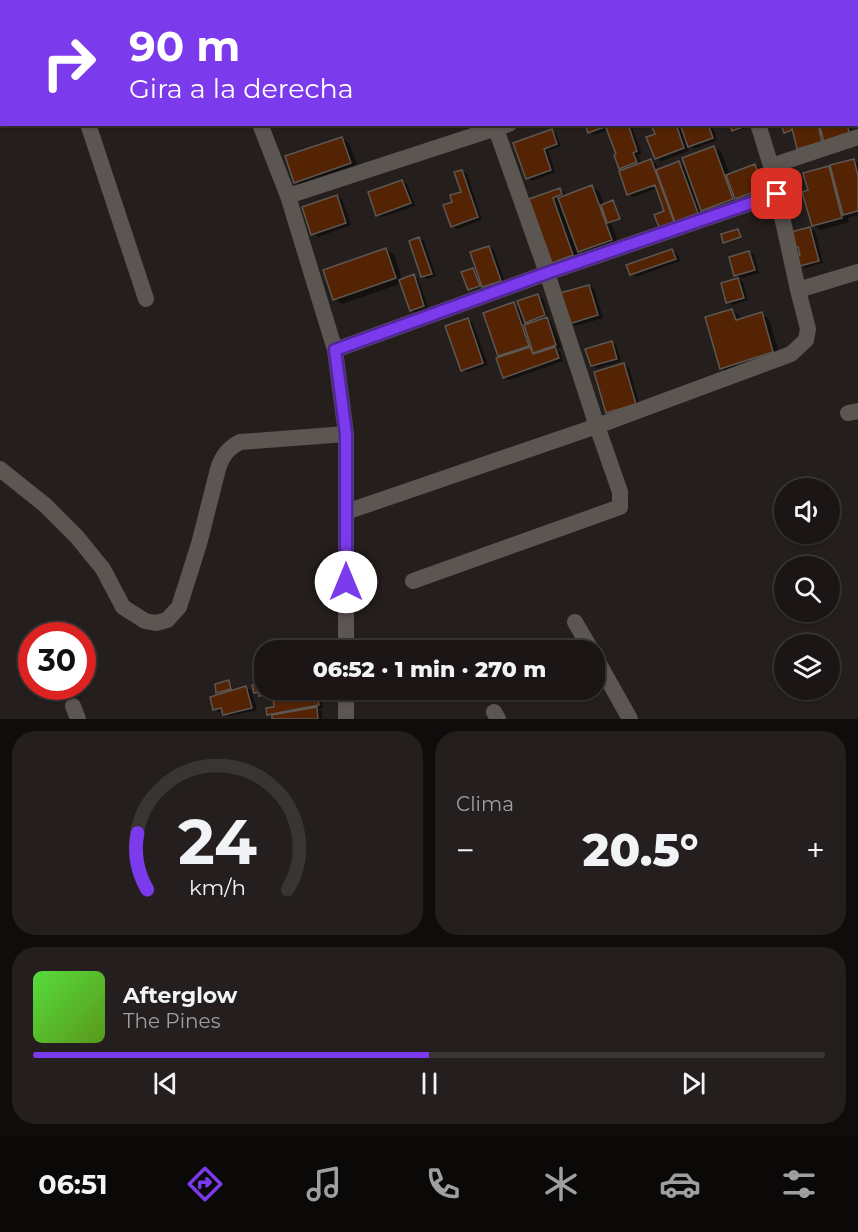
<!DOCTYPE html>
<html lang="es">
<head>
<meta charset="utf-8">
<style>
	:root { --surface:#1b1615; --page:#241f1e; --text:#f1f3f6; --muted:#a09fa0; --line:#393534; --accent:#7c3aed }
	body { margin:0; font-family:Montserrat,sans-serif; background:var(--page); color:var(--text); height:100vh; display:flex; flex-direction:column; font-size:22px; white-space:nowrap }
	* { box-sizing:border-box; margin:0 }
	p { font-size:20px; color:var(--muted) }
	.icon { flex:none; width:33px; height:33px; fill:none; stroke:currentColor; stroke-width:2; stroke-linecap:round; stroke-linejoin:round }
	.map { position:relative; height:719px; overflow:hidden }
	.drawer { display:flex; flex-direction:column; gap:12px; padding:12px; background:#0f0c0c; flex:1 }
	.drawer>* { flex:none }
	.hud { position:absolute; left:0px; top:0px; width:858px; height:126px; box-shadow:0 2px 4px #0004,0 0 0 2px var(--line); background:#7c3aed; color:#fff; overflow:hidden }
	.buttons { position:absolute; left:774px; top:478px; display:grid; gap:12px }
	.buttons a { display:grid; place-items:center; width:66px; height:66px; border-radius:50%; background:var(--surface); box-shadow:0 2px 4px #0004,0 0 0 2px var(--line); font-size:30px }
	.speed { position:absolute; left:18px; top:622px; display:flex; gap:12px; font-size:30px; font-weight:700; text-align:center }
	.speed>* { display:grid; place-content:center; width:78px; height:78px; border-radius:50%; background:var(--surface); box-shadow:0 2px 4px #0004,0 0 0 2px var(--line); line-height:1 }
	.speed .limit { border:9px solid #d22; background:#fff; color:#111 }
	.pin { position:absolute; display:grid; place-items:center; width:51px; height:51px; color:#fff; margin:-26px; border-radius:12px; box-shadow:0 3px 9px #0006 }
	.me { position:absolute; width:66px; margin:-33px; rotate:0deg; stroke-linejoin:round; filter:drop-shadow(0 0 4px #0008) }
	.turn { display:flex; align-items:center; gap:21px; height:126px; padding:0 30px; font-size:27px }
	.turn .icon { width:78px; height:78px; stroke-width:2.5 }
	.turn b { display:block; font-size:42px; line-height:51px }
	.big { font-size:45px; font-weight:800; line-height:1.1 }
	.drawer .card { flex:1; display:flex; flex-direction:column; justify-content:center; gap:9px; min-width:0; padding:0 21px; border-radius:24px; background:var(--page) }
	.drawer .dial { align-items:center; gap:0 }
	.dial svg { height:156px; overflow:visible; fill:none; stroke:var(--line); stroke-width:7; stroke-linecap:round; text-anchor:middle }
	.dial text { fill:var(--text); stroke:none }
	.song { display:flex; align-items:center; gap:18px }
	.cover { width:72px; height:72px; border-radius:9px; background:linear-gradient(135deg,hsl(110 70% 55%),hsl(90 70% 35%)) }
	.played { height:6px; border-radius:3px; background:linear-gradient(90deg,var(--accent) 50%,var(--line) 50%) }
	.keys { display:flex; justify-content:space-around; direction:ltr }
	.heat { display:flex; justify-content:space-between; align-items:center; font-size:33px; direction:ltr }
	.drawer .tiles { flex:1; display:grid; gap:12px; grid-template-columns:1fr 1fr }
	.card:last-child { grid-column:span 2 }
	.trip { position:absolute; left:254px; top:640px; width:351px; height:60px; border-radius:24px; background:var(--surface); box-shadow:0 2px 4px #0004,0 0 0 2px var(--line); font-weight:800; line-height:60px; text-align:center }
	.tab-bar { display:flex; height:96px; justify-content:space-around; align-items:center; background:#0b0908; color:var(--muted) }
	.tab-bar .icon { width:42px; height:42px }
	.tab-bar .current { color:var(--accent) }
	.tab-bar b { font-size:27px; color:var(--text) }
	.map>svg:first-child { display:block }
	.shadow { fill:#0007 }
	.building { fill:#542303; stroke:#5d5754; stroke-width:1.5 }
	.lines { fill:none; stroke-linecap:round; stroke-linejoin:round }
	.minor { stroke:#5c5652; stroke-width:16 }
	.route-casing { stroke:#51269a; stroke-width:15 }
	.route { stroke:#7c3aed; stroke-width:10 }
</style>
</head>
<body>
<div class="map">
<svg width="858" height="719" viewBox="0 0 858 719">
	<rect width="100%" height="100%" fill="#241e1c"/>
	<path class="shadow" d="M 856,83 L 858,83 L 858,106 L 856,100 Z
		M 587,124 L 609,124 L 611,128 L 620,124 L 631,125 L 642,154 L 638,155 L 641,164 L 651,161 L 656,164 L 658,170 L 679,163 L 687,167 L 714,147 L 721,152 L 730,175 L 755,165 L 760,168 L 768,191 L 710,215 L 700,208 L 702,215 L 665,229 L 666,212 L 657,188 L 634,197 L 629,194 L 625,171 L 620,168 L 618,155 L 609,130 L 594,135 L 589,132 Z
		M 656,124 L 711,124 L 717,140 L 694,149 L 686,144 L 689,151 L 661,161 L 656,158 L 657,135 L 653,126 Z
		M 731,124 L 747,124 L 748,127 L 735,132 L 733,130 Z
		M 783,124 L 850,124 L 854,138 L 804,150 L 794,131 L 787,133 L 785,132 Z
		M 552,131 L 556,134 L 561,146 L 548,151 L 555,172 L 532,181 L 527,178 Z
		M 341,138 L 349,143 L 358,167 L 303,187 L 295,182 Z
		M 853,161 L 858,163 L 858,215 L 848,218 L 849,222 L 821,230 L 813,225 L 810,191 L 828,167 L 833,170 Z
		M 462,172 L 467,174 L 482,220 L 457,229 L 452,226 L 454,203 L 463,193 Z
		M 402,182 L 407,184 L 415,206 L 382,217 L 377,215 Z
		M 592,187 L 599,191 L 604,205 L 613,202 L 615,203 L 621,220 L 611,223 L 619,244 L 586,256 L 577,250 L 580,259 L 561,266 L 531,200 L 560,189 L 568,195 Z
		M 337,196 L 342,199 L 351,225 L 318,237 L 313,234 Z
		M 810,228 L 815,231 L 823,263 L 806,268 L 801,265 L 801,250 L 797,251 L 792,248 Z
		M 738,230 L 740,231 L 742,238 L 726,243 L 724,242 Z
		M 419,238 L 424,241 L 436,276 L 427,279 L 422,276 Z
		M 489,247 L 494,250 L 505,283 L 488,289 L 480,284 L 481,287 L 471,290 L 469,289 L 473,269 L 479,272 Z
		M 386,249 L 394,254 L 402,280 L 413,276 L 418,279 L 429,309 L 416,313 L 411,310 L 402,283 L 342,304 L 335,299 Z
		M 672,251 L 677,253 L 680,261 L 636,277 L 631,274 Z
		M 749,252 L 754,255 L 759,273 L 738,279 L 741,278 L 736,275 Z
		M 738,279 L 743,282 L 748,300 L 733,305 L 728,302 Z
		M 589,286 L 594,289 L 603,318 L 575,326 L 570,323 Z
		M 538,296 L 543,299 L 549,318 L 547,319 L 551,321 L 561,347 L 556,349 L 560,351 L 563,361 L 509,380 L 504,377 L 503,357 L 499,355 L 514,304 L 521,308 Z
		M 732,311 L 740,315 L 741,320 L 761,314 L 769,319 L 780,356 L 729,372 L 721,368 Z
		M 468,320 L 473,323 L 488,365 L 467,372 L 462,370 Z
		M 611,343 L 616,345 L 621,361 L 597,368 L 592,365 Z
		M 624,365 L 629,368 L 640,407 L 612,415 L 607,412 Z
		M 229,682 L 231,683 L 233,692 L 246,688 L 251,690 L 257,710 L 230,716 L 225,714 L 224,711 L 219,712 L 214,709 L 222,695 L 218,692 Z
		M 264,684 L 264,690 L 298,691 L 265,698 L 255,692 Z
		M 316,691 L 321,694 L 323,708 L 317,709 L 322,711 L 322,719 L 274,719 L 274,717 L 269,714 L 276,708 Z"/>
	<path class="building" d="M 585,124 L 606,124 L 607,126 L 588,133 Z
		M 615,124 L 628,124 L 637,151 L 633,153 L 637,162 L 619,169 L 614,155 L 616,154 L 606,128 Z
		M 676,124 L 684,148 L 655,159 L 646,137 L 655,134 L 651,125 Z
		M 680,124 L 708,124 L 713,138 L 688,147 Z
		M 730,124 L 746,124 L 746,126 L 732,131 Z
		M 781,124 L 791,124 L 792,130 L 784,133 Z
		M 791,124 L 818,124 L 822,142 L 797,149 Z
		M 819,124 L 847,124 L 850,135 L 824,142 Z
		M 552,129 L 557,144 L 544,149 L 551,170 L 526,179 L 513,143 Z
		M 342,137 L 351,163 L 294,183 L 285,156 Z
		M 714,146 L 733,199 L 701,211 L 682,158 Z
		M 651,159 L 674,222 L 659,227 L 654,215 L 664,211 L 655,185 L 627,195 L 619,171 Z
		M 854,159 L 858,176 L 858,211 L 843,215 L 830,165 Z
		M 679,161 L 698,213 L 675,222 L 656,170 Z
		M 755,164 L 764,188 L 735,199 L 726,175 Z
		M 829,166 L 842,218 L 812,226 L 802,192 L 808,190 L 803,173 Z
		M 462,170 L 478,217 L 451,227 L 443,205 L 452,202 L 450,195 L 461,192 L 454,172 Z
		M 402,180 L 411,203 L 376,216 L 368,192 Z
		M 592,185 L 612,240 L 578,252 L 558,198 Z
		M 560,188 L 562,194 L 553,198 L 573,255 L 552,263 L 529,199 Z
		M 337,195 L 346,223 L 311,235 L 302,207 Z
		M 613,200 L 620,219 L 607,223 L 601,205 Z
		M 810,227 L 819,261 L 800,266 L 797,255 L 800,255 L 798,247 L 791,249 L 787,233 Z
		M 738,229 L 741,237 L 723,243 L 721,234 Z
		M 419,237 L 432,274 L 421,277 L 409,241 Z
		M 489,246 L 501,281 L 482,287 L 470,252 Z
		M 386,248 L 396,278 L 333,300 L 323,270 Z
		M 672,249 L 676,259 L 630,275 L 626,265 Z
		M 749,251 L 755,270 L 734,276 L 729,257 Z
		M 473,268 L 480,286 L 468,290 L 461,272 Z
		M 414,274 L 424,306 L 410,311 L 399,280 Z
		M 738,278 L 744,298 L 726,303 L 721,283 Z
		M 589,285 L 598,315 L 569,324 L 560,293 Z
		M 538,294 L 545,315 L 525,323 L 517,301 Z
		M 514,302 L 529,346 L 498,356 L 483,313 Z
		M 732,309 L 736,320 L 762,312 L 773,352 L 720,369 L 705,317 Z
		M 547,317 L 556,345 L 533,353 L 524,325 Z
		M 468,318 L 483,363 L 461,371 L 445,326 Z
		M 612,341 L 617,359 L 591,366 L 585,349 Z
		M 530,347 L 533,354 L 555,347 L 559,358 L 503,378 L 496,358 Z
		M 624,363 L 636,404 L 606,413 L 594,372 Z
		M 229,680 L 231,689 L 216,693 L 215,684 Z
		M 264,682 L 264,690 L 287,690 L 259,696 L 258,692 L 254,693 L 252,685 Z
		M 246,686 L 252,708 L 223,715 L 221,708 L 213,710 L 210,697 Z
		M 316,690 L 319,705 L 267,715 L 266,708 L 274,707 L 273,698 Z
		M 317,707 L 318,719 L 272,719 L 272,715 Z"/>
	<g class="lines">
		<path class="minor" d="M 27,0 L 28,2
			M 215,0 L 216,2
			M 636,0 L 637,2
			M 856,3 L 858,2
			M 88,124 L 146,299
			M 260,124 L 288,196 L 335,350 L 346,434 L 346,651
			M 771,166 L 858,137
			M 288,196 L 509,124
			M 798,290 L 858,272
			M 335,350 L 547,273 L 777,194
			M 848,413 L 858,411
			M 0,469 L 45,505 L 77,537 L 103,569 L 123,607 L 145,621 L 156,623 L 167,620 L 179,607 L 199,544 L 218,469 C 222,456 228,448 240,442 L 346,434
			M 346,512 L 597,426 L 791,354 L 806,340 L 808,329 L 798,290 L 771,166 L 758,124
			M 413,581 L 620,507 L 620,492 L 597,426 L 547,273 L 496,129
			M 575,622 L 592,651
			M 594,655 L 630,719
			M 73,706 L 78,719
			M 494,712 L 498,719
			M 346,719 L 346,690"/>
	</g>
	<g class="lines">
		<defs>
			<path id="route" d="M 346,582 L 346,434 L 335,350 L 547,273 L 777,194"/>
		</defs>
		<use href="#route" class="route-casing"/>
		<use href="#route" class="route"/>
	</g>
</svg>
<div class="buttons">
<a><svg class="icon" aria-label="sound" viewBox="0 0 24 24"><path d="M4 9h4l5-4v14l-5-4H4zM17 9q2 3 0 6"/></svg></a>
<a><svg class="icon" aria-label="search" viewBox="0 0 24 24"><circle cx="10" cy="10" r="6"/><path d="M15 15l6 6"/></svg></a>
<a><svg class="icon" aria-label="layers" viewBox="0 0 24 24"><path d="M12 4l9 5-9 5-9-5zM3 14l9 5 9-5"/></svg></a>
</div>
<div class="speed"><div class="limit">30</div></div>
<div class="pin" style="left:777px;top:194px;background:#d93025"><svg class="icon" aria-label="arrive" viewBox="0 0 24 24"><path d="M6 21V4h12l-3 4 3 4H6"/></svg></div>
<svg class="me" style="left:346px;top:582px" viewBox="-20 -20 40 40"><circle r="19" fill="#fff"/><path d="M0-13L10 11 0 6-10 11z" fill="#7c3aed"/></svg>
<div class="trip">06:52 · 1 min · 270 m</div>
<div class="hud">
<div class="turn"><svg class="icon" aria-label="right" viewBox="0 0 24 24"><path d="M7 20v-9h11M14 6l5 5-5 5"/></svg><div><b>90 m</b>Gira a la derecha</div></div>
</div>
</div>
<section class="drawer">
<div class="tiles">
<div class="card dial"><svg viewBox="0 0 100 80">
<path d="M14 69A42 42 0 1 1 86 69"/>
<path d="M14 69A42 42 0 0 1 9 40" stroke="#7c3aed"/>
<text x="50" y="56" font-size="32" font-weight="700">24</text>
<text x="50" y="72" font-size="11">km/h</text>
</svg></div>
<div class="card"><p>Clima</p>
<div class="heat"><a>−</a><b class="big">20.5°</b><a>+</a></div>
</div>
<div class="card">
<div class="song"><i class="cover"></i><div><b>Afterglow</b><p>The Pines</p></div></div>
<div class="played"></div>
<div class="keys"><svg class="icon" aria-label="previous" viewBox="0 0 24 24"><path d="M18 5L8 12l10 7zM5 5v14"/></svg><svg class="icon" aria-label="pause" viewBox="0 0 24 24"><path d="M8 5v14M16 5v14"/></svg><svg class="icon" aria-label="next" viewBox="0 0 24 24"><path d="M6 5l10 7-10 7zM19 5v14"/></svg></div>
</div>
</div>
</section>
<nav class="tab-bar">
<b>06:51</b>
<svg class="icon current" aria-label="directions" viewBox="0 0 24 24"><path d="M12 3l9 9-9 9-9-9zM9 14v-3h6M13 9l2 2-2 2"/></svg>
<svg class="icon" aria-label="music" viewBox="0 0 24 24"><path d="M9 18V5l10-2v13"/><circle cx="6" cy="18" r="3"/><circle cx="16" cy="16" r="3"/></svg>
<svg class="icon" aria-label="phone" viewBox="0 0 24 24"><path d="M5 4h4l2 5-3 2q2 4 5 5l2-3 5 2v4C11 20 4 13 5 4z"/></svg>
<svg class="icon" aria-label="climate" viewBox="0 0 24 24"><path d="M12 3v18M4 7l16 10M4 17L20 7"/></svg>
<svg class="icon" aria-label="car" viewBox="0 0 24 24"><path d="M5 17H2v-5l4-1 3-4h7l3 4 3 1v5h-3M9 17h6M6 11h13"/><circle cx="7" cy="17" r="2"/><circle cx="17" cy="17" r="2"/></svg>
<svg class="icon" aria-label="filters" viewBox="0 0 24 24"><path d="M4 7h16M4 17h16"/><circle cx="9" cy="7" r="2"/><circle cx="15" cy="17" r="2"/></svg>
</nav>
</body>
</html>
